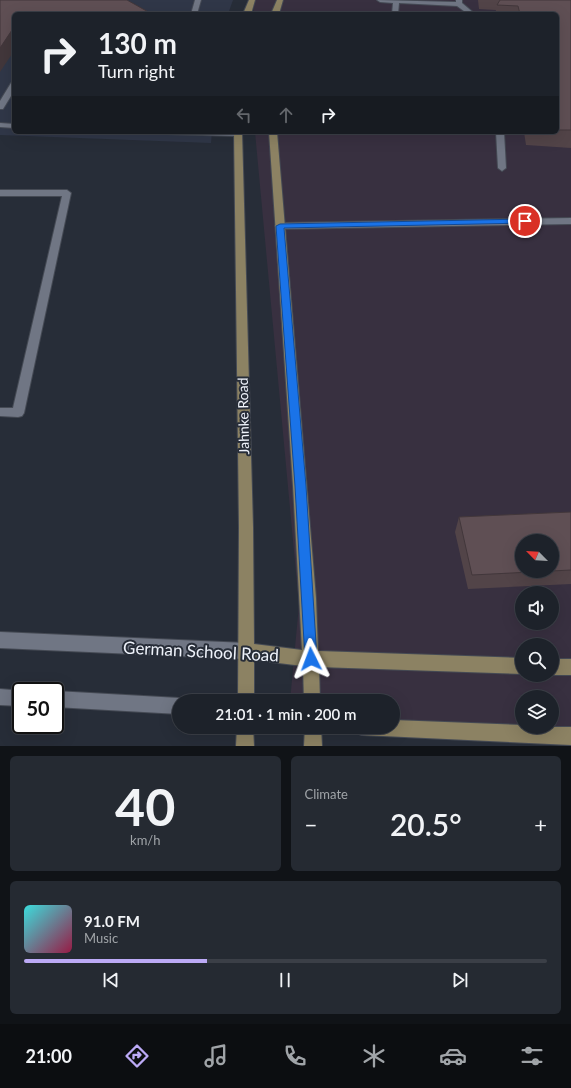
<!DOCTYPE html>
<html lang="en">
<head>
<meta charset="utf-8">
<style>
	:root { --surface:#1d222a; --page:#252a32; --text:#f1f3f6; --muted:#a0a4a8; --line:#3b3f47; --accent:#bcaaf6 }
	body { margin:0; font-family:Lato,sans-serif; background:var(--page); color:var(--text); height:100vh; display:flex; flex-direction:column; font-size:15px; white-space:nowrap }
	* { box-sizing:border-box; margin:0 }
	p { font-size:13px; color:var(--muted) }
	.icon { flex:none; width:22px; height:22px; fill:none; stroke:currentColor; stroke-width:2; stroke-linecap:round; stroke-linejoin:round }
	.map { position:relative; height:746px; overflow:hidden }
	.drawer { display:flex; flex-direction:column; gap:10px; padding:10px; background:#101317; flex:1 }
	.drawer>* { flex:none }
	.guide { position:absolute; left:12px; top:12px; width:547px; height:122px; border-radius:6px; box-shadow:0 4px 16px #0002,0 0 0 1px var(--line); background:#1d222a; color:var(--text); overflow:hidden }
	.needle { width:26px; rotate:294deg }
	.tools { position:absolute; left:515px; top:534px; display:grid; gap:8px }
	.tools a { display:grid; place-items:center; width:44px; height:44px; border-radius:50%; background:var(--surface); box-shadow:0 4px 16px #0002,0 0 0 1px var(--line); font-size:20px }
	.speed { position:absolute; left:12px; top:682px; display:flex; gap:8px; font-size:20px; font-weight:700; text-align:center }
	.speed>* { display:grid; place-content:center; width:52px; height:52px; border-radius:50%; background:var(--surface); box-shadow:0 4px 16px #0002,0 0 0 1px var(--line); line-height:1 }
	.speed .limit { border:2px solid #111; border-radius:6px; background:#fff; color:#111 }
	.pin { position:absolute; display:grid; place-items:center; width:34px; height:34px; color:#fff; margin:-17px; border:2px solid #fff; border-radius:50%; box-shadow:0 1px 4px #0007 }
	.me { position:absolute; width:44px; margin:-22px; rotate:357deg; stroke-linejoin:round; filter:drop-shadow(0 0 3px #0008) }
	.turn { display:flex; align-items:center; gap:14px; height:84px; padding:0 20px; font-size:18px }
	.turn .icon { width:52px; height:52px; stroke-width:2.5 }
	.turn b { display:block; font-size:28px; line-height:34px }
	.lanes { display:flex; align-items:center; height:38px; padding:0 20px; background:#0003; justify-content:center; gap:20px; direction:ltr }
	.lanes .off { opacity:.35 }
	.big { font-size:30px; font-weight:600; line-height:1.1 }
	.drawer .tile { flex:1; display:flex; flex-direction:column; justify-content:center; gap:6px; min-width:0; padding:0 14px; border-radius:6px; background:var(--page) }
	.drawer .dial { align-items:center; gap:0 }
	.dial b { font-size:52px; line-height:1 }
	.song { display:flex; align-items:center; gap:12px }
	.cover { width:48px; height:48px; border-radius:6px; background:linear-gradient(135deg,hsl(180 70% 55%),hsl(340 70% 35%)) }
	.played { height:4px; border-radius:2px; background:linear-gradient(90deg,var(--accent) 35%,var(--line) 35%) }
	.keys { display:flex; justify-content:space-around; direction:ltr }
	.heat { display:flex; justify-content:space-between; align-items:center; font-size:22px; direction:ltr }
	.drawer .tiles { flex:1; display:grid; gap:10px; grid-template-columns:1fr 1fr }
	.tile:last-child { grid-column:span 2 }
	.trip { position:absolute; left:172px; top:694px; width:228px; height:40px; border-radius:20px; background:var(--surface); box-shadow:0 4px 16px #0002,0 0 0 1px var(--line); font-weight:600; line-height:40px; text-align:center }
	.menu { display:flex; height:64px; justify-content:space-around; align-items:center; background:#0c0e11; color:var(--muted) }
	.menu .icon { width:28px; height:28px }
	.menu .current { color:var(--accent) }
	.menu b { font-size:18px; color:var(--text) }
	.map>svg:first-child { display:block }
	.commercial { fill:#383040; fill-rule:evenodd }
	.built { fill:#303748 }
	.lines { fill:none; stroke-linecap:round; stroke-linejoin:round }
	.lane-casing { stroke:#454a54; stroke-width:2 }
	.street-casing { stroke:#454a54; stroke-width:2 }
	.secondary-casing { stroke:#454a54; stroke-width:2 }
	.lane { fill:#707684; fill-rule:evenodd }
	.street { fill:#707684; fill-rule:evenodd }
	.secondary { fill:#8c8263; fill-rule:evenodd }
	.wall { fill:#524448 }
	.shaded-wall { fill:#42373b }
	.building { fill:#5f4f54; stroke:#42373b; fill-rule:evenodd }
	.route { fill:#1a73e8; stroke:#114b97 }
	.labels { text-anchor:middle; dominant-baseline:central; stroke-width:4; stroke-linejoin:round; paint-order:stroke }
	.street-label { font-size:14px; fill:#eef2fa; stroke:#272d38 }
	.near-street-label { font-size:17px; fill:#eef2fa; stroke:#272d38 }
</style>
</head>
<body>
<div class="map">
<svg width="571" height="746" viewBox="0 0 571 746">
	<rect width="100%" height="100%" fill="#272d38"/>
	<path class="commercial" d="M 255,0 L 571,0 L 571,737 L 287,733 L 287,727 L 393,727 L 393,701 L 290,701 L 299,605 L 255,132 L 557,132 L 557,14 L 253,14 ZM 522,541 L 552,541 L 552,571 L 522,571 ZM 522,593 L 552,593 L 552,623 L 522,623 ZM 522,645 L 552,645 L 552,675 L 522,675 ZM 522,697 L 552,697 L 552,727 L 522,727 Z"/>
	<path class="built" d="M 0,0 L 233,0 L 228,14 L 14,14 L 14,132 L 212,132 L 211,143 L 0,135 Z"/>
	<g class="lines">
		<defs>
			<path id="lane" d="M 195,0 L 201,0 L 197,14 L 191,14 Z
				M 377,0 L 456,2 L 456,0 L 462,0 L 462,3 L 475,14 L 468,14 L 457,6 L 399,3 L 398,14 L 392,14 L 393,3 L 380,2 Z
				M 11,83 L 14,83 L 14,91 L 3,109 L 0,109 L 0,101 Z
				M 0,123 L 14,124 L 14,128 L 0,127 Z
				M 162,132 L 240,132 L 242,134 L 238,136 L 166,134 Z
				M 496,132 L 504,132 L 506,168 L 502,171 L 498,168 Z
				M 0,190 L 67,190 L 71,193 L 24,413 L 22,416 L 18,417 L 0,416 L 0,408 L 13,408 L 62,196 L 0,196 Z
				M 571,218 L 571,224 L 280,229 L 275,226 L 280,223 Z"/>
			<path id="street" d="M 0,632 L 246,643 L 252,646 L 254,651 L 252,656 L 246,659 L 0,648 Z
				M 0,689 L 24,691 L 21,691 L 21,706 L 0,705 Z
				M 54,691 L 55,691 L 179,698 L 185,701 L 179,701 L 179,714 L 55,707 Z"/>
			<path id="secondary" d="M 249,0 L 255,0 L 251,14 L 243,14 Z
				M 277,0 L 283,0 L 279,14 L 271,14 Z
				M 234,132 L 242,132 L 253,527 L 254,644 L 302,650 L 293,486 L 269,132 L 277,132 L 316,598 L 318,651 L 522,658 L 522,674 L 319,667 L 320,701 L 304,701 L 303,666 L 254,660 L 254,701 L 238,701 L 239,527 Z
				M 552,659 L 571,659 L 571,675 L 552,675 Z
				M 393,720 L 522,725 L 522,727 L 571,727 L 571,745 L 362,735 L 356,733 L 354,727 L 393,727 Z
				M 237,727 L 253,727 L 254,746 L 236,746 Z
				M 305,727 L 321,727 L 322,746 L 304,746 Z"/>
		</defs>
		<use href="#lane" class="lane-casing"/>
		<use href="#street" class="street-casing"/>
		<use href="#secondary" class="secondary-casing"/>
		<use href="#lane" class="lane"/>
		<use href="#street" class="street"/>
		<use href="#secondary" class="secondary"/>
	</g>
	<path class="wall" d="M 478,0 L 571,0 L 571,148 L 526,145 L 524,132 L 557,132 L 557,14 L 495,14 L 496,10 L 479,9 Z
		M 571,512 L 571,584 L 468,589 L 455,532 L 459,517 Z"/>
	<path class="shaded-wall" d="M 14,29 L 14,51 L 0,72 L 0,48 L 12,30 Z"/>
	<path class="building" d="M 0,0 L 127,0 L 152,14 L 14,14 L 14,29 L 12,30 L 0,48 Z
		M 500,0 L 571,0 L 571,130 L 557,130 L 557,14 L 520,14 L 518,6 L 497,5 Z
		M 571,512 L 571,570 L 472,575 L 459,517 ZM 522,541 L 552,541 L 552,571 L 522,571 Z"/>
	<path class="route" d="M 525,219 L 528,221 L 527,223 L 284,228 L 306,486 L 317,659 L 316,663 L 311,665 L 307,663 L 305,659 L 295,486 L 276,226 L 280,224 Z"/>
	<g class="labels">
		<g class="street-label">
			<text transform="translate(243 416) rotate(-91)">Jahnke Road</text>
		</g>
		<g class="near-street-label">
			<text transform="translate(201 651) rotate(3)">German School Road</text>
		</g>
	</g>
</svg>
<div class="tools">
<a><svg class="needle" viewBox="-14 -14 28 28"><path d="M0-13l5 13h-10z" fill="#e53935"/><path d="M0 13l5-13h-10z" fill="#a0a4a8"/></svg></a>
<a><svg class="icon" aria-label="sound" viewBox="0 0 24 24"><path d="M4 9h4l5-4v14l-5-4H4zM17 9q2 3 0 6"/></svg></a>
<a><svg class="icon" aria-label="search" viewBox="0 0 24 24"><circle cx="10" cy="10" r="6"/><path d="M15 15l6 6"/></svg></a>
<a><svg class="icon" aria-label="layers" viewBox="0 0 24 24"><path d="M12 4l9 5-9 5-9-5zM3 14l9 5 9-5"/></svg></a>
</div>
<div class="speed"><div class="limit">50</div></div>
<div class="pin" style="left:525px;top:221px;background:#d93025"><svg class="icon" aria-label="arrive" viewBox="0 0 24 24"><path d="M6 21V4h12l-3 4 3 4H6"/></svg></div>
<svg class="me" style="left:311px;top:659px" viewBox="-20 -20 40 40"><path d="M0-17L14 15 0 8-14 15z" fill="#1a73e8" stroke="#fff" stroke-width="4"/></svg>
<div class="trip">21:01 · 1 min · 200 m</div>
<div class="guide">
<div class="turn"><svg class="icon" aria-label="right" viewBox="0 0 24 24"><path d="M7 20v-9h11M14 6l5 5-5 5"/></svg><div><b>130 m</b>Turn right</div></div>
<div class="lanes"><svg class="icon off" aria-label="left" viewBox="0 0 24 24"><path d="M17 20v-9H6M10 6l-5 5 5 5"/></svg><svg class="icon off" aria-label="ahead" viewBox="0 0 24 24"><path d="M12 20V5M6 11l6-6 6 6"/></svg><svg class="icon" aria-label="right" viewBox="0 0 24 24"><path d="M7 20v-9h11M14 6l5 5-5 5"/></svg></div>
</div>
</div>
<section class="drawer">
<div class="tiles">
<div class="tile dial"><b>40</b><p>km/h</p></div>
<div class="tile"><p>Climate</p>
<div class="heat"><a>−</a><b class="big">20.5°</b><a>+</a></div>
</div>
<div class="tile">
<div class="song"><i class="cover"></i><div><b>91.0 FM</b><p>Music</p></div></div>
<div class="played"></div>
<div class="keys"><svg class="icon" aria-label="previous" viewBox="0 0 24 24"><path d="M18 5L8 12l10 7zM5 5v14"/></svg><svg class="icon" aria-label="pause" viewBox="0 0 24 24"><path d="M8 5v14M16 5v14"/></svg><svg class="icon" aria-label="next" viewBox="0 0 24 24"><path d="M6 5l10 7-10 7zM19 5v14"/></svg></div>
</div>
</div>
</section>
<nav class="menu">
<b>21:00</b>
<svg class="icon current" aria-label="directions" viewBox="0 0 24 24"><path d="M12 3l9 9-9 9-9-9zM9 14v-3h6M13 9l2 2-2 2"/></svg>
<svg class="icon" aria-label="music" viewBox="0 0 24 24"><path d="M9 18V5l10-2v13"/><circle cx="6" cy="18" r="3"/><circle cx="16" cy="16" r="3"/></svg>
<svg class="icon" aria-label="phone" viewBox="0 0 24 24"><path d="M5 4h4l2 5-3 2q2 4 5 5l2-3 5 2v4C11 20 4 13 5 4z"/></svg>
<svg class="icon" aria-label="climate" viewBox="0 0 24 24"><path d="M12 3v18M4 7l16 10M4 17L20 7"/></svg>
<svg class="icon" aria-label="car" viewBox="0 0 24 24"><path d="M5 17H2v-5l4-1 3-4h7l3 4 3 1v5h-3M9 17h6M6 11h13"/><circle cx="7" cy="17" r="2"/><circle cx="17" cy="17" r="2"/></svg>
<svg class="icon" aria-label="filters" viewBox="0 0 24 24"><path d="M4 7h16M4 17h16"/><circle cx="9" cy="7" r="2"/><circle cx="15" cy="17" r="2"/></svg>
</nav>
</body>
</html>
